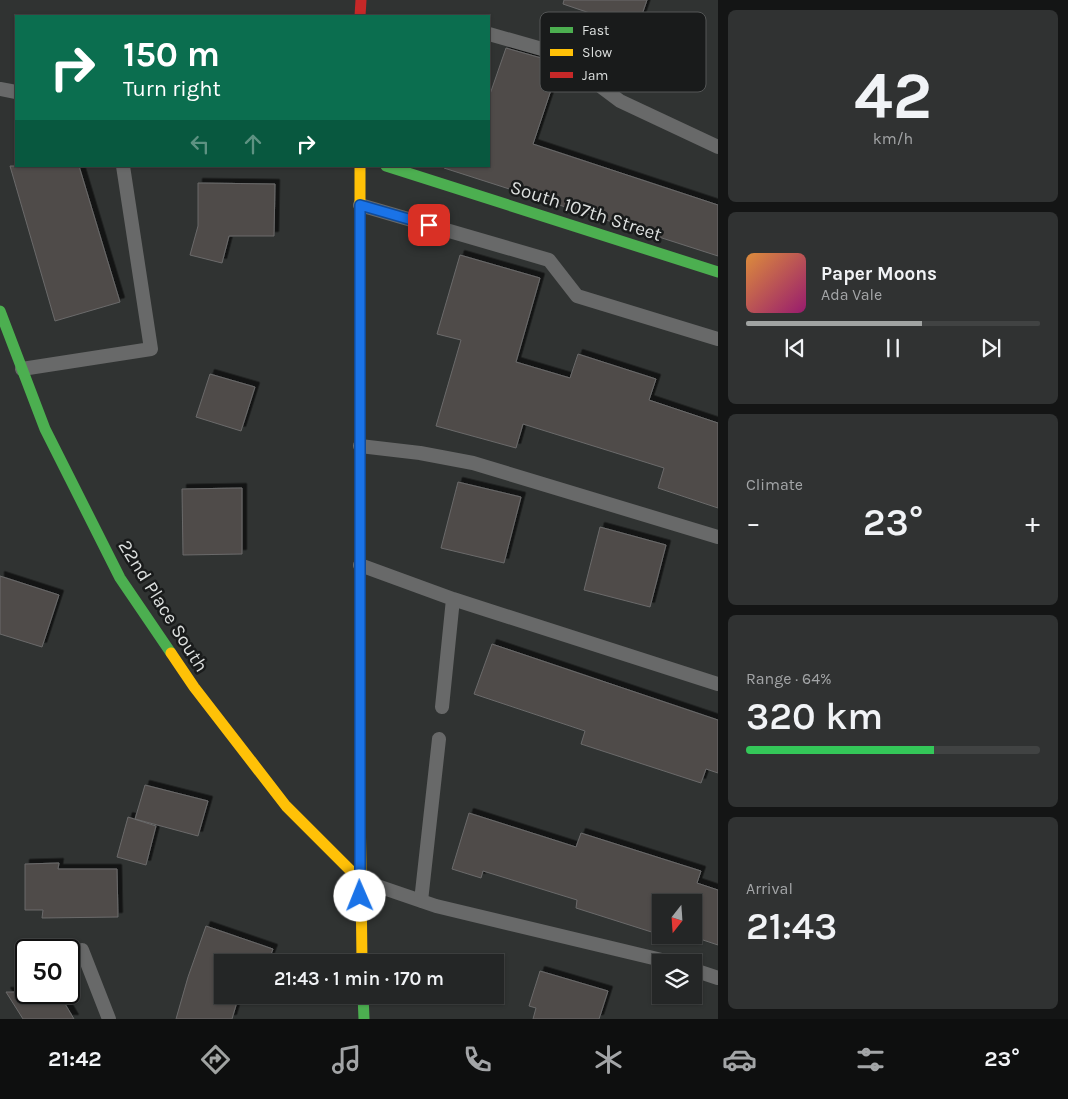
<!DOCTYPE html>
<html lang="en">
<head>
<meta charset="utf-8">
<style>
	:root { --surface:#242626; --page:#303232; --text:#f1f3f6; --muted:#a3a5a7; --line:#414343; --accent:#a0a3a2 }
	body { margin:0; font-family:Karla,sans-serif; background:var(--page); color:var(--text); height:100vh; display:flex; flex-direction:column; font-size:19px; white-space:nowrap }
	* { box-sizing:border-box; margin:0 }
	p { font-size:16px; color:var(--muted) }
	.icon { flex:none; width:28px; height:28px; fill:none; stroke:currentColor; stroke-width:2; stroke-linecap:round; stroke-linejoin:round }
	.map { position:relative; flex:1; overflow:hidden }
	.sheet { display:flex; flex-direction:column; gap:10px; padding:10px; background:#141515; width:350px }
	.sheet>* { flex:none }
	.banner { position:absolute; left:15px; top:15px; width:475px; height:152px; border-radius:0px; box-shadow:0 1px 4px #0004,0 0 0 1px var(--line); background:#0b6e4f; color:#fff; overflow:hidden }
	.needle { width:32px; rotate:197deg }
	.tools { position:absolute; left:652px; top:894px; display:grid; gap:10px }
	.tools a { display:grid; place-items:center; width:50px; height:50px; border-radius:0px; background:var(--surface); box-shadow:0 1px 4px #0004,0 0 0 1px var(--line); font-size:25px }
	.speed { position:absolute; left:15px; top:939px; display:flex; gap:10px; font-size:25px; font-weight:700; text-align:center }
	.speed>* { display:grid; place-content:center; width:65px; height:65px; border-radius:50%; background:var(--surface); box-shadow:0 1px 4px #0004,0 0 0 1px var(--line); line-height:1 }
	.speed .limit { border:2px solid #111; border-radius:8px; background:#fff; color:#111 }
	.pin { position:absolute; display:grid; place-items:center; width:42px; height:42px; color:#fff; margin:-21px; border-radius:10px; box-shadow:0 2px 8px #0006 }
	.me { position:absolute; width:55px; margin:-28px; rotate:359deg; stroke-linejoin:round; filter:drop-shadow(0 0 4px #0008) }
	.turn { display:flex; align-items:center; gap:18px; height:105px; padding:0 25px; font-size:22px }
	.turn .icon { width:65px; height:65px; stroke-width:2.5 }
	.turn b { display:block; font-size:35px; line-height:42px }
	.lanes { display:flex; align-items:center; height:48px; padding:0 25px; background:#0003; justify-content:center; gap:25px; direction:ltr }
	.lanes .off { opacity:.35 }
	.big { font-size:38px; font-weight:600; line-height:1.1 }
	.sheet .card { flex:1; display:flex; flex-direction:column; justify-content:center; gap:8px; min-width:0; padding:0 18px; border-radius:8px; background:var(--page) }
	.sheet .dial { align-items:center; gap:0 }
	.dial b { font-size:65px; line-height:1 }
	.song { display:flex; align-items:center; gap:15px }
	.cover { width:60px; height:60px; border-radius:8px; background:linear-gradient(135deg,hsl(30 70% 55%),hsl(320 70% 35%)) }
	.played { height:5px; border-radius:2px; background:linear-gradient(90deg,var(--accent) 60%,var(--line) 60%) }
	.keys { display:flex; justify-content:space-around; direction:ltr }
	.heat { display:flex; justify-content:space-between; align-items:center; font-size:28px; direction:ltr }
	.charge { height:8px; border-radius:4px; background:linear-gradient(90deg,#34c759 64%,var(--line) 0) }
	.trip { position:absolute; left:214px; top:954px; width:290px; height:50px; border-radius:0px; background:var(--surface); box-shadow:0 1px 4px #0004,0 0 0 1px var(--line); font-weight:600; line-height:50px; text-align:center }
	.tab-bar { display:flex; height:80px; justify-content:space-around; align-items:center; background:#0e0f0f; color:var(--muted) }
	.tab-bar .icon { width:35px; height:35px }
	.tab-bar .current { color:var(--accent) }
	.tab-bar b { font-size:22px; color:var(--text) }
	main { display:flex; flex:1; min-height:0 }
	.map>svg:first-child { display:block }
	.building { fill:#504b4a; stroke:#6a6a6a; filter:url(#shadow) }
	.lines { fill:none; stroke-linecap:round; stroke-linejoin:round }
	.lane { stroke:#686969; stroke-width:14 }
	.fast { stroke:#4caf50; stroke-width:11 }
	.slow { stroke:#ffc107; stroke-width:11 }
	.jam { stroke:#c62828; stroke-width:11 }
	.route-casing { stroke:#114b97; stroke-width:12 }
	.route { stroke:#1a73e8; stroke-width:9 }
	.labels { text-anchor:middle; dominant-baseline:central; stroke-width:5; stroke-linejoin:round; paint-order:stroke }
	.street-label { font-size:19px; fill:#dcdfde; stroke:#191b1b }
	.key { fill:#191b1b; stroke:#545656; stroke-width:1 }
	.key-label { font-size:14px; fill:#dcdfde }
</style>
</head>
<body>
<main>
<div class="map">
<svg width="718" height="1019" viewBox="0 0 718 1019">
	<defs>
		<filter id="shadow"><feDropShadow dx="4.5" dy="-4.5" stdDeviation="0" flood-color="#0009"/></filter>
	</defs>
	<rect width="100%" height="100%" fill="#303332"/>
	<path class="building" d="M 564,0 L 647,0 L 637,29 L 563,4 Z
		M 506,48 L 552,61 L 559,66 L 533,144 L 718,205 L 718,256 L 444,168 L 445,166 L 489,166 L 489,97 Z
		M 10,166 L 79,166 L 120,302 L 55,321 Z
		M 198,183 L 275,184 L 274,236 L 229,236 L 222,263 L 190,255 L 198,226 Z
		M 460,255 L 540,278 L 516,362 L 570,378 L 578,354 L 656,379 L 649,400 L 718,423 L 718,508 L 658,488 L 664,468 L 523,424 L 516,448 L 436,426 L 461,340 L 437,334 Z
		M 210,374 L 255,387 L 241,431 L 196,417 Z
		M 458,482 L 521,497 L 504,563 L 441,548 Z
		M 242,488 L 242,554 L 183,555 L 182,489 Z
		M 600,527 L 666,545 L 650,607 L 584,590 Z
		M 0,576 L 59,595 L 42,647 L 0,634 Z
		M 492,644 L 718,720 L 718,773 L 706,769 L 701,783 L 581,744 L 585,731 L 474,694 Z
		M 145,785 L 208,801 L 198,836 L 135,819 Z
		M 469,813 L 576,847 L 581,833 L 701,871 L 697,883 L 718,890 L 718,945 L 688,935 L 694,935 L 694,902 L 661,902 L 661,935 L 576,908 L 577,900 L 483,871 L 481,878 L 452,869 Z
		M 128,817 L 156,826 L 146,865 L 117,857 Z
		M 59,863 L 58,869 L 117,869 L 118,917 L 42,918 L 43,910 L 25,910 L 25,864 Z
		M 206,926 L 273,949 L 268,962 L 222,962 L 222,995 L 257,995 L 255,1001 L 239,995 L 232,1019 L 176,1019 L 188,977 Z
		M 540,971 L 608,991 L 599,1019 L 533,1019 L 536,1008 L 529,1006 Z
		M 6,992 L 58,992 L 74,1019 L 23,1019 Z"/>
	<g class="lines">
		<path class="lane" d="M 489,34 L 556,53 L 620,101 L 718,147
			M 0,89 L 16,92
			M 360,205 L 549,260 L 577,296 L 718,339
			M 22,369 L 151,349 L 123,166
			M 360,446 L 420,453 L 473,463 L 718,537
			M 360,565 L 453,599 L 718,684
			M 442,707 L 453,599
			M 360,880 L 436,906 L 670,962
			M 421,901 L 439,739
			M 82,950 L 109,1019
			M 694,970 L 718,978"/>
		<path class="fast" d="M 386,166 L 718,272
			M 0,311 L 45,429 L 120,578 L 171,653
			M 363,995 L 364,1019"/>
		<path class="slow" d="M 360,166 L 360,469
			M 171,653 L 194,687 L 286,806 L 360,880
			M 360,795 L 362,962"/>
		<path class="jam" d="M 360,16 L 361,0
			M 360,469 L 360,795"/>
	</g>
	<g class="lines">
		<defs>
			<path id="route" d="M 360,896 L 360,205 L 429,225"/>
		</defs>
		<use href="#route" class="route-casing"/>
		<use href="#route" class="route"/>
	</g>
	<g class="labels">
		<g class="street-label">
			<text transform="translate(586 211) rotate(18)">South 107th Street</text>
			<text transform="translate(163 606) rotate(58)">22nd Place South</text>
		</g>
	</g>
	<rect x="540" y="12" width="166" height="80" rx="8" class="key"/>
	<rect x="550" y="27" width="23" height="6" fill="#4caf50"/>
	<rect x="550" y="49" width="23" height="7" fill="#ffc107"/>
	<rect x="550" y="72" width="23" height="6" fill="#c62828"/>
	<g class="key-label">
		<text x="582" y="35">Fast</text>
		<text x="582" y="57">Slow</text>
		<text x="582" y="80">Jam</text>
	</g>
</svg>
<div class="tools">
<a><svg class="needle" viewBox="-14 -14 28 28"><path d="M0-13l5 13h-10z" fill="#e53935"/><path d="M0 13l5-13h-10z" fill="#a3a5a7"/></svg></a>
<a><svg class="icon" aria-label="layers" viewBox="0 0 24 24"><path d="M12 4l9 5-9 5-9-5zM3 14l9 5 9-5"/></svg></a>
</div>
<div class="speed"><div class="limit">50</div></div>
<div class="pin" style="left:429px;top:225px;background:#d93025"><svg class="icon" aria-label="arrive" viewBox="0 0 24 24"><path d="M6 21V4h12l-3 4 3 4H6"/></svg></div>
<svg class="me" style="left:360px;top:896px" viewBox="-20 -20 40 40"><circle r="19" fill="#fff"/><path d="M0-13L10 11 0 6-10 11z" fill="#1a73e8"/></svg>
<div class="trip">21:43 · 1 min · 170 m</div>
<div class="banner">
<div class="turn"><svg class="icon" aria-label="right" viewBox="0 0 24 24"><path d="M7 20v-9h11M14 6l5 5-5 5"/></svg><div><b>150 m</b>Turn right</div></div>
<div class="lanes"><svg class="icon off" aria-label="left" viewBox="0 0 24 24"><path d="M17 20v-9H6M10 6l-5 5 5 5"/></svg><svg class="icon off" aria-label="ahead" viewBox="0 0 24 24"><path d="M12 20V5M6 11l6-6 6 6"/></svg><svg class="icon" aria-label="right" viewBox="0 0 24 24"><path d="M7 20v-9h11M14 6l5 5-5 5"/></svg></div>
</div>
</div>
<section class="sheet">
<div class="card dial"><b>42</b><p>km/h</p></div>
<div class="card">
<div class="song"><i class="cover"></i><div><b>Paper Moons</b><p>Ada Vale</p></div></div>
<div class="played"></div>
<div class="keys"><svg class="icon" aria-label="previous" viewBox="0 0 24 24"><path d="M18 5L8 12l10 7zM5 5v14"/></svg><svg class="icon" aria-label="pause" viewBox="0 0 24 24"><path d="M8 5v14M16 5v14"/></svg><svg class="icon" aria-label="next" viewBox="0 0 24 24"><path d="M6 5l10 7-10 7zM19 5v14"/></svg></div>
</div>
<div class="card"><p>Climate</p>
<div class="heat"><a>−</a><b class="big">23°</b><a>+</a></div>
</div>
<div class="card"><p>Range · 64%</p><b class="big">320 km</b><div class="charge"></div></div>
<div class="card"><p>Arrival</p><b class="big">21:43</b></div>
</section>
</main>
<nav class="tab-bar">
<b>21:42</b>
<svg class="icon current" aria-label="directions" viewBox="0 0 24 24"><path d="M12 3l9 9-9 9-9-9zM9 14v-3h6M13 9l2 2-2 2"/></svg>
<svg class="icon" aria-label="music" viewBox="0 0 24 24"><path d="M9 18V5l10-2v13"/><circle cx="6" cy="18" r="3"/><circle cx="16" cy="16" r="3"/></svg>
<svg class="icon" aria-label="phone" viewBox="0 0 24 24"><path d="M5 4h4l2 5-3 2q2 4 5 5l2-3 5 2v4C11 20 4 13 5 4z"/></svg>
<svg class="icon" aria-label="climate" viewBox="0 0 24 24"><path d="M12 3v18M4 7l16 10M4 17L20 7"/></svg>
<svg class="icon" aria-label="car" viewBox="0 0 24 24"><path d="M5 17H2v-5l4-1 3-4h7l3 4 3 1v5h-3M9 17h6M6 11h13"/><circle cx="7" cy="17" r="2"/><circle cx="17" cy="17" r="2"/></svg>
<svg class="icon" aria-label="filters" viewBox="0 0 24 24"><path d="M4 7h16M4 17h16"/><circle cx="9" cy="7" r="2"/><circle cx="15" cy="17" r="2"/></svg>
<b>23°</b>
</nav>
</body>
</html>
